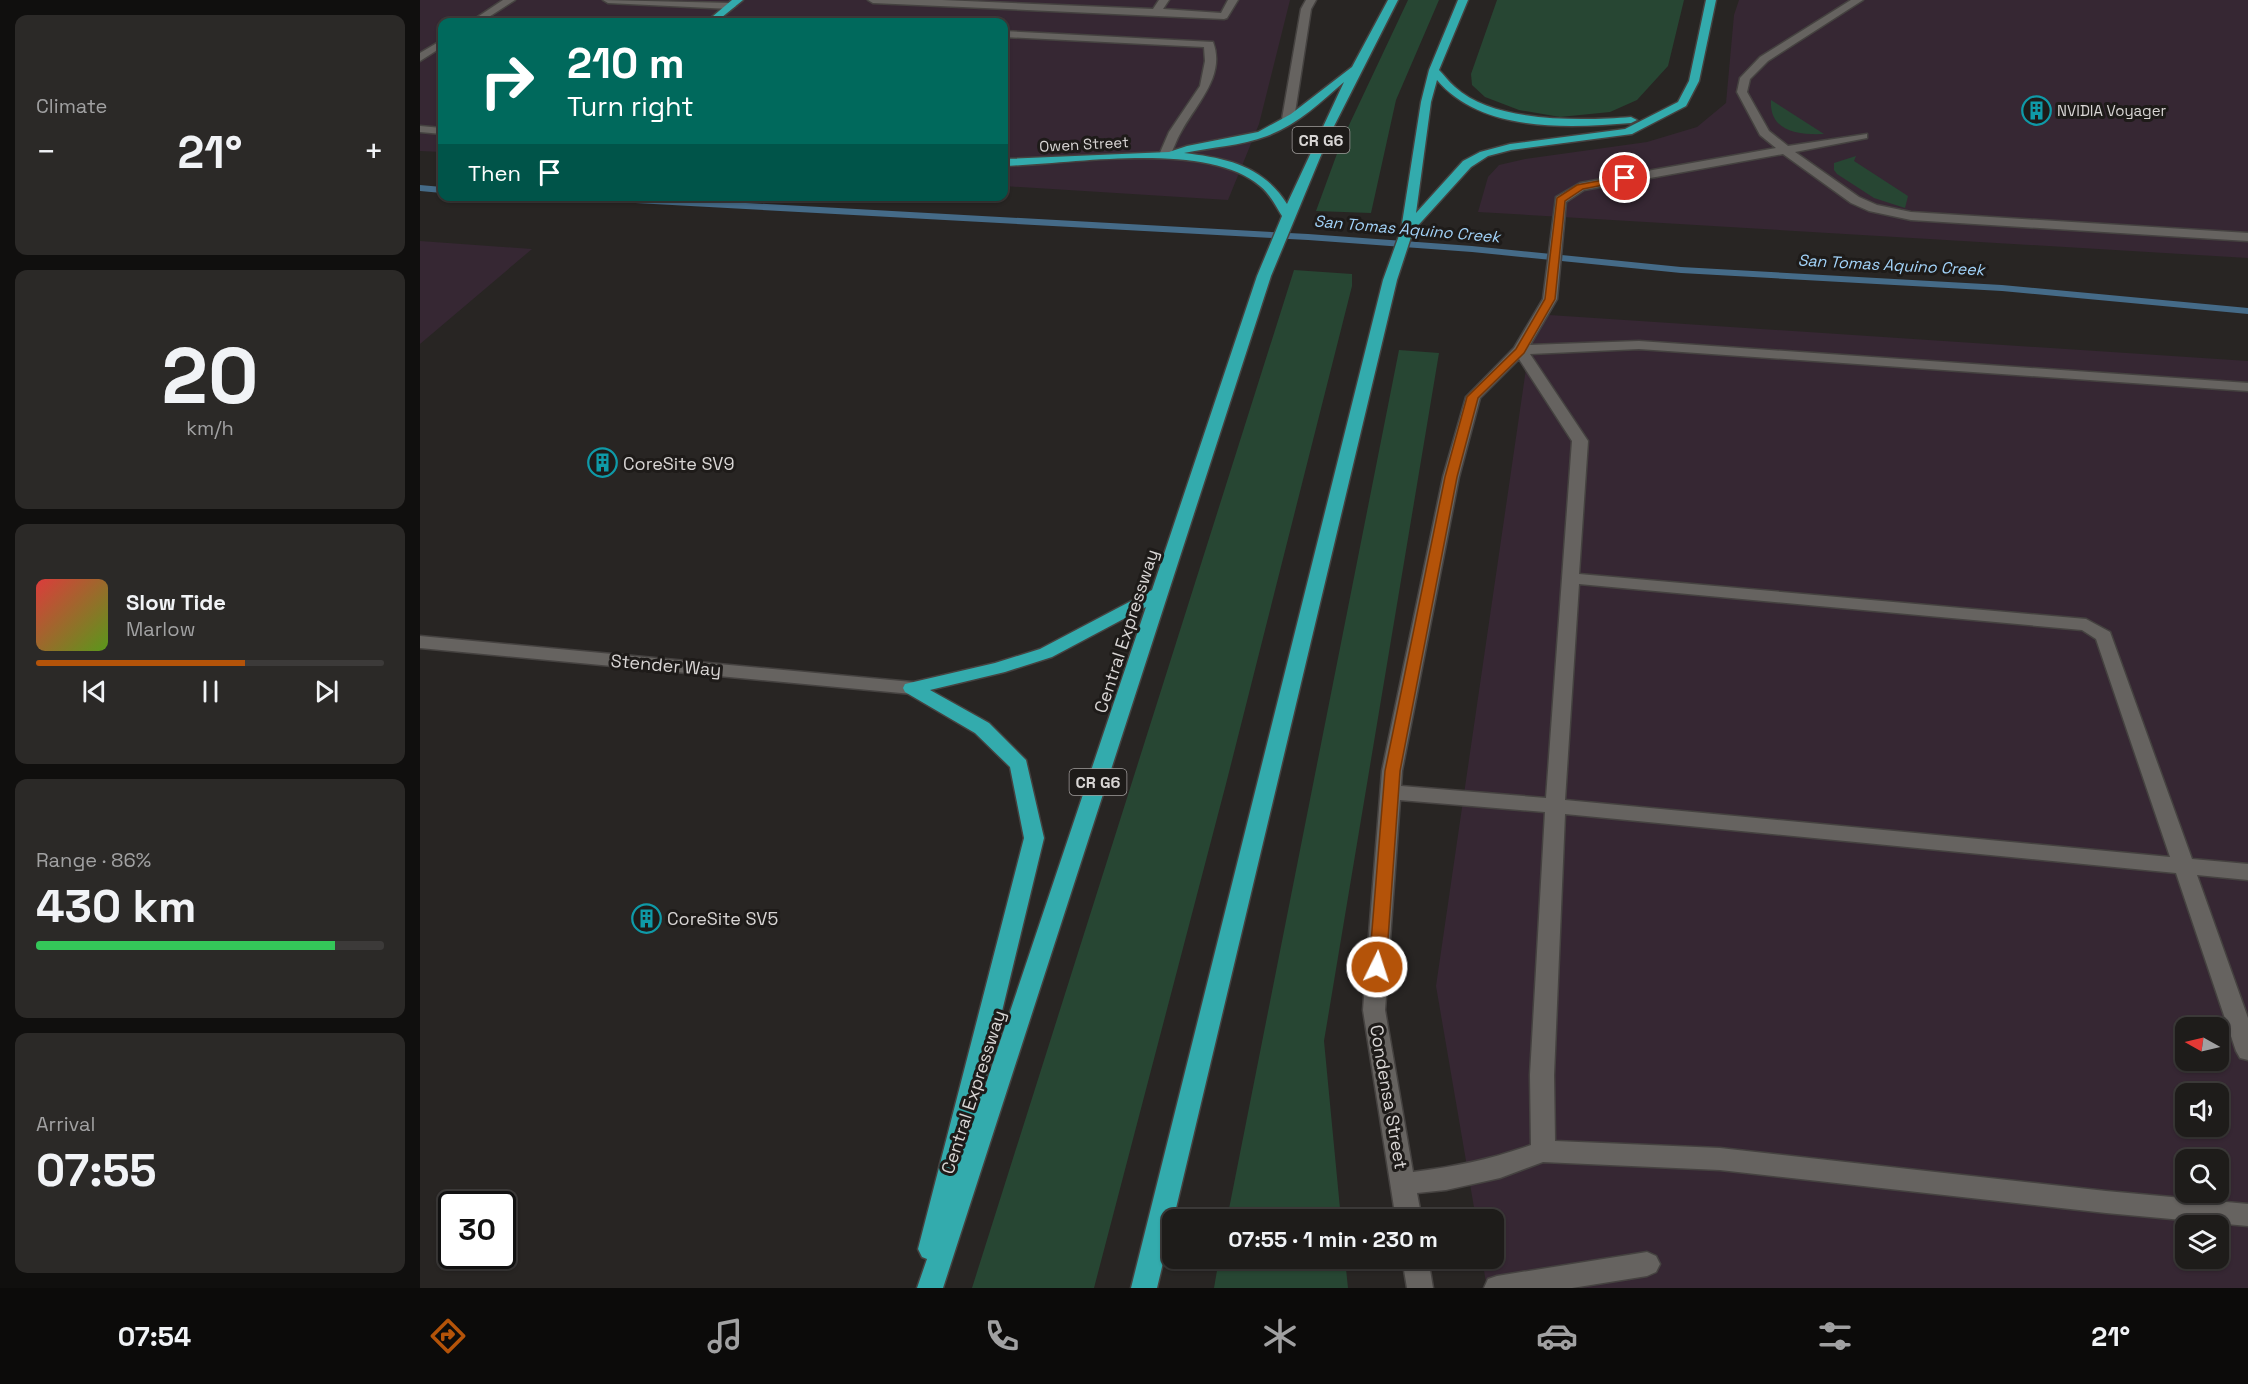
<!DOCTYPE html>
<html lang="en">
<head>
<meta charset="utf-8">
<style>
	:root { --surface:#1e1c1a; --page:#2b2927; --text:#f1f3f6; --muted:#a1a1a2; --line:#3c3a39; --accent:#b45309 }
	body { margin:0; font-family:"Space Grotesk",sans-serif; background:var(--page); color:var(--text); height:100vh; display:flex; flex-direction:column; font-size:22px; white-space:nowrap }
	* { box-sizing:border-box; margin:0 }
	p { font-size:20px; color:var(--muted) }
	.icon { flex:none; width:33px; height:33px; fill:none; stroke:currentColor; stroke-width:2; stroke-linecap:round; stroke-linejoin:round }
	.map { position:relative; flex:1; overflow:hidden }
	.sheet { display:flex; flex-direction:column; gap:15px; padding:15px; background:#100f0e; width:420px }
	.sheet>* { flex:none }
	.top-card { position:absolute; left:18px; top:18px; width:570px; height:183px; border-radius:12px; box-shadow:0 2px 4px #0004,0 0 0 2px var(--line); background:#00695c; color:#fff; overflow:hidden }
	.needle { width:39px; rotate:278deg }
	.tools { position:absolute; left:1755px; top:1017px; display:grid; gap:12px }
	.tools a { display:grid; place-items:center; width:54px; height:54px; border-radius:12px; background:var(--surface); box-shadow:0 2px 4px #0004,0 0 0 2px var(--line); font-size:30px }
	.speed { position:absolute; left:18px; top:1191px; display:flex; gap:12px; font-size:30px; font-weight:700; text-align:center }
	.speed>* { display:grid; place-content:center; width:78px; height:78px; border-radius:50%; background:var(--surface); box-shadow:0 2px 4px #0004,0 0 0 2px var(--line); line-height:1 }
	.speed .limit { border:3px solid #111; border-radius:9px; background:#fff; color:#111 }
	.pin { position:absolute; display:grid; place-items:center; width:51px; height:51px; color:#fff; margin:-26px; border:3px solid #fff; border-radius:50%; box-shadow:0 2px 6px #0007 }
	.me { position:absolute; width:66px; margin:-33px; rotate:4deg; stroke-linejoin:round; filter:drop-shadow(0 0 4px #0008) }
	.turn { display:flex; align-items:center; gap:21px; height:126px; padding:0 30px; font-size:27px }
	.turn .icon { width:78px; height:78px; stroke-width:2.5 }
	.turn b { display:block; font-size:42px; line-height:51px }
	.then { display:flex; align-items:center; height:57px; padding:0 30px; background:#0003; gap:12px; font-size:22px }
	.big { font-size:45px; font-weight:700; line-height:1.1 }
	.sheet .card { flex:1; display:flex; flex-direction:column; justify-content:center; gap:9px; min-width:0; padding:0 21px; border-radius:12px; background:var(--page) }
	.sheet .dial { align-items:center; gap:0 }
	.dial b { font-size:78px; line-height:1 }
	.song { display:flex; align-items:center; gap:18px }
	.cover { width:72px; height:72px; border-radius:9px; background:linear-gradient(135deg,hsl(0 70% 55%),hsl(90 70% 35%)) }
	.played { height:6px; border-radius:3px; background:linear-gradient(90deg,var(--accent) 60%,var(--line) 60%) }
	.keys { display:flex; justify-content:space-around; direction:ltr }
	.heat { display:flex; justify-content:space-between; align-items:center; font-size:33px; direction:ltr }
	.charge { height:9px; border-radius:4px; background:linear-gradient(90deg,#34c759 86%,var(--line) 0) }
	.trip { position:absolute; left:742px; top:1209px; width:342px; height:60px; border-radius:12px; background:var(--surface); box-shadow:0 2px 4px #0004,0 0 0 2px var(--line); font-weight:700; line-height:60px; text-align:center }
	.tabs { display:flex; height:96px; justify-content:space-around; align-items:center; background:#0c0b0a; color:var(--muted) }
	.tabs .icon { width:42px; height:42px }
	.tabs .on { color:var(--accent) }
	.tabs b { font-size:27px; color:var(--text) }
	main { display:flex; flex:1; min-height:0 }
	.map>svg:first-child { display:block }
	.commercial { fill:#362733; fill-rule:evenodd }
	.green { fill:#274633 }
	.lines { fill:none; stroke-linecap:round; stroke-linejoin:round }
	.stream { fill:#456b88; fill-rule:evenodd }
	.minor-casing { stroke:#454240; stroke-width:3 }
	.highway-casing { stroke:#454240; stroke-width:3 }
	.minor { fill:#666360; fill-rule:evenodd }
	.highway { fill:#33abad; fill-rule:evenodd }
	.route { fill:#b45309; stroke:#753606; stroke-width:1.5 }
	.labels { text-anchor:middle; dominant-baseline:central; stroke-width:6; stroke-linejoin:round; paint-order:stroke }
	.far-poi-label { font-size:15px; fill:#d8d5d4; stroke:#1e1b19; text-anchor:start }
	.far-street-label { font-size:15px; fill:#d8d5d4; stroke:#1e1b19 }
	.shield { fill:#1e1b19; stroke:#a09d9c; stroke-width:1.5 }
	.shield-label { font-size:16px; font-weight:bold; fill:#d8d5d4 }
	.far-water-label { font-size:16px; font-style:italic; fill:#a2d3f9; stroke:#1e1b19 }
	.poi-label { font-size:18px; fill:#d8d5d4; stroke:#1e1b19; text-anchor:start }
	.street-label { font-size:18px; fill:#d8d5d4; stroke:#1e1b19 }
</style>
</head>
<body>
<main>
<section class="sheet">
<div class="card"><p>Climate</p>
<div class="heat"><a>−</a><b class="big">21°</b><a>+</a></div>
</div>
<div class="card dial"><b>20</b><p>km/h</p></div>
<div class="card">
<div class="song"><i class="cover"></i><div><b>Slow Tide</b><p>Marlow</p></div></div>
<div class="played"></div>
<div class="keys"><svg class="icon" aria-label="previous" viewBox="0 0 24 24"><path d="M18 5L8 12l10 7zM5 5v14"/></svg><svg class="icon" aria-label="pause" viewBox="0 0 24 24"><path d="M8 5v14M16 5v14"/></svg><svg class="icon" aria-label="next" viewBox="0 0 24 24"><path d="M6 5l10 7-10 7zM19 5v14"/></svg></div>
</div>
<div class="card"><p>Range · 86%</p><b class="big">430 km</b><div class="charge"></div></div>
<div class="card"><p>Arrival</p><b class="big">07:55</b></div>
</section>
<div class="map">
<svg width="1828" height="1288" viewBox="0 0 1828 1288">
	<rect width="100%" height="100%" fill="#282523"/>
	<path class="commercial" d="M 0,0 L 870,0 L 839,124 L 808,200 L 584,186 L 584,22 L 22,22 L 22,152 L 0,151 Z
		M 1319,0 L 1828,0 L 1828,258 L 1058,212 L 1068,177 L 1079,165 L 1105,159 L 1227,142 L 1277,127 L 1306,103 L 1314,15 Z
		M 0,241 L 112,249 L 0,344 Z
		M 1114,314 L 1828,361 L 1828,1288 L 1067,1288 L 1062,1259 L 1074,1258 L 1074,1220 L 1056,1219 L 1016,986 ZM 1766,1028 L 1798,1028 L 1798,1060 L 1766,1060 ZM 1766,1094 L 1798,1094 L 1798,1126 L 1766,1126 ZM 1766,1160 L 1798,1160 L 1798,1192 L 1766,1192 ZM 1766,1226 L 1798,1226 L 1798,1258 L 1766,1258 Z"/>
	<path class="green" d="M 988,0 L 1019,0 L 976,100 L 951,213 L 896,211 L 922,140 Z
		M 1077,0 L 1264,0 L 1248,66 L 1217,100 L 1190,112 L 1140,117 L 1099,110 L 1065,97 L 1052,85 L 1051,74 Z
		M 1351,100 L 1404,134 C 1379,135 1349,132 1351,100 Z
		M 1436,156 L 1434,161 L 1488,196 L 1485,208 L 1454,198 L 1417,174 L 1414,170 L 1414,163 Z
		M 874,270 L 932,274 L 932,286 L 807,780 L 674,1288 L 552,1288 Z
		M 979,350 L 1019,353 L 904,1041 L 921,1219 L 807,1219 Z
		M 799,1259 L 925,1259 L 928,1288 L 794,1288 Z"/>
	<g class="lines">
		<path class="stream" d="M 0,185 L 22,187 L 22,193 L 0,191 Z
			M 138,196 L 201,196 L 888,234 L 1052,246 L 1261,267 L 1582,285 L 1828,308 L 1828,314 L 1582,291 L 1261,273 L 1052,252 L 888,240 L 142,199 Z"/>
		<defs>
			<path id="minor" d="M 83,0 L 95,0 L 61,22 L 50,22 Z
				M 183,0 L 311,3 L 316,6 L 311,9 L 188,3 Z
				M 448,0 L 522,0 L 733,9 L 739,0 L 749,0 L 743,9 L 801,13 L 808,0 L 818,0 L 807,18 L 804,19 L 453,3 Z
				M 886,0 L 896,0 L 891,9 L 874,119 L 868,122 L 862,119 L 881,9 Z
				M 1431,0 L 1443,0 L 1348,61 L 1330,79 L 1327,92 L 1349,131 L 1368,146 L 1447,134 L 1447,138 L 1375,152 L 1439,197 L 1457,205 L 1491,212 L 1828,233 L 1828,241 L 1491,220 L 1449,211 L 1431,203 L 1363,154 L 1164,190 L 1146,202 L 1137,299 L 1110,345 L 1219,341 L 1828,383 L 1828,391 L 1219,349 L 1110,354 L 1168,441 L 1159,574 L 1666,619 L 1690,632 L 1772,859 L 1828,864 L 1828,880 L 1777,875 L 1828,1018 L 1828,1060 L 1820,1058 L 1816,1051 L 1756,873 L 1145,814 L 1134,1075 L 1135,1141 L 1300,1148 L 1686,1191 L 1828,1204 L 1828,1226 L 1686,1213 L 1300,1170 L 1123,1162 L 1080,1178 L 1026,1190 L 997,1193 L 1002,1220 L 976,1220 L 943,1010 L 962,771 L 1023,477 L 1046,397 L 1094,348 L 1123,299 L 1136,197 L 1160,183 L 1356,148 L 1340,135 L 1317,92 L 1320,78 L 1340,57 ZM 1099,359 L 1152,441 L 1126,798 L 981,786 L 982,771 L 1039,477 L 1060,398 ZM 1159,584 L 1662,630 L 1676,639 L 1750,857 L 1145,800 ZM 980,800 L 1125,812 L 1110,1075 L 1111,1145 C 1072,1159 1034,1167 993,1172 L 965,1010 Z
				M 293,17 L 336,19 L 341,22 L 289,22 L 289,18 Z
				M 584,31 L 793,42 C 806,76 776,104 761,132 C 756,140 754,149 749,157 L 741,157 L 739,155 L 749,132 L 780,86 L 785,61 L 784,47 L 584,37 Z
				M 22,40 L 22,47 L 0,61 L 0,53 Z
				M 0,126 L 22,128 L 22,134 L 0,132 Z
				M 0,636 L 492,682 L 499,684 L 501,688 L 499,692 L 492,694 L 0,648 Z
				M 1227,1252 L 1236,1256 L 1240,1264 L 1236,1272 L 1227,1276 L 1152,1288 L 1064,1288 L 1068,1279 L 1077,1276 Z
				M 982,1258 L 1008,1258 L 1013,1288 L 987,1288 Z"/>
			<path id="highway" d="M 312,0 L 323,0 L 296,22 L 286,22 Z
				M 968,0 L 978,0 L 909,136 L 851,276 L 523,1288 L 497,1288 L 507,1259 L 502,1257 L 498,1249 L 604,838 L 590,767 L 555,733 L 485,692 L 483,688 L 485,684 L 575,663 L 620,649 L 732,590 L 837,276 L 862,216 C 855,205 850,194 840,186 C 787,140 652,164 584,166 L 584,159 L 749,152 L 767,146 L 838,132 L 871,114 L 932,67 ZM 924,82 L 867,204 C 843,166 807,158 764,153 C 792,147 821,146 847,136 C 877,125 901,102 924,82 ZM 726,607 L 561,1098 L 624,838 L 606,760 L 569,723 L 510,690 L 585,672 L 632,657 Z
				M 1038,0 L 1048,0 L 1019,70 C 1024,75 1029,82 1035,87 C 1074,123 1161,121 1211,117 L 1217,120 L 1211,123 C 1149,128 1062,133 1017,80 L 1011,102 L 996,213 L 1043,161 L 1060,152 L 1090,144 L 1205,129 L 1258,102 L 1269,81 L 1286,0 L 1296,0 L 1279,81 L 1266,106 L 1212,134 L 1091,150 L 1068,156 L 1051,167 L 993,231 L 977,280 L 737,1288 L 711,1288 L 963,280 L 981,230 L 1001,102 L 1009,70 Z"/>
		</defs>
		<use href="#minor" class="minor-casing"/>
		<use href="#highway" class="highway-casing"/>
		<use href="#minor" class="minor"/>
		<use href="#highway" class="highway"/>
	</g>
	<path class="route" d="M 1205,176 L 1209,177 L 1209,180 L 1163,189 L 1145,201 L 1135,299 L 1104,353 L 1058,398 L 1037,477 L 980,771 L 966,967 L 963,971 L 957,973 L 951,971 L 949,967 L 965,771 L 1025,477 L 1047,397 L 1096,349 L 1125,299 L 1137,198 L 1157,185 Z"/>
	<defs>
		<symbol id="building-ring" viewBox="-11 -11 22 22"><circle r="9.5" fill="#1e1b19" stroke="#0f9aa8" stroke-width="1.5"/><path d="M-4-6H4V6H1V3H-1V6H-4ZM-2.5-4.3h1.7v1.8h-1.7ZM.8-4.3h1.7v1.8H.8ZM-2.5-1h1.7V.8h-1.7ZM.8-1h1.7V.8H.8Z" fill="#0f9aa8"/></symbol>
	</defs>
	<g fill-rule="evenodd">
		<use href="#building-ring" x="1600" y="94" width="33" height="33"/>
		<use href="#building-ring" x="166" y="446" width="33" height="33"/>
		<use href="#building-ring" x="210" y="902" width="33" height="33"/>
	</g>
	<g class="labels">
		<g class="far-poi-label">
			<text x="1637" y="110">NVIDIA Voyager</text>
		</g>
		<g class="far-street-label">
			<text transform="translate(664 144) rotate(-3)">Owen Street</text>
		</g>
		<g class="shield">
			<rect x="872.5" y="127" width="57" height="26" rx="4.5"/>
			<rect x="649.5" y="769" width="57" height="26" rx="4.5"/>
		</g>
		<g class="shield-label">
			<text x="901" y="140">CR G6</text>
			<text x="678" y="782">CR G6</text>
		</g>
		<g class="far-water-label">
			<text transform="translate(987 229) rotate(5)">San Tomas Aquino Creek</text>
			<text transform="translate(1471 265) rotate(3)">San Tomas Aquino Creek</text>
		</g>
		<g class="poi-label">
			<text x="203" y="463">CoreSite SV9</text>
			<text x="247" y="918">CoreSite SV5</text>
		</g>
		<g class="street-label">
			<text transform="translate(706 631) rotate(-72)">Central Expressway</text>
			<text transform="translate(246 665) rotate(5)">Stender Way</text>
			<text transform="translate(553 1092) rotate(-72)">Central Expressway</text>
			<text transform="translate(969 1097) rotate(80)">Condensa Street</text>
		</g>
	</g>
</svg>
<div class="tools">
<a><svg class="needle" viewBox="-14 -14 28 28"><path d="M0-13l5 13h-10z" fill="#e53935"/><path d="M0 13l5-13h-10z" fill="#a1a1a2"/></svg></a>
<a><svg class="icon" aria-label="sound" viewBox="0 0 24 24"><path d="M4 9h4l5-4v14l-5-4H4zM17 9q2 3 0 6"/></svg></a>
<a><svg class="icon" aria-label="search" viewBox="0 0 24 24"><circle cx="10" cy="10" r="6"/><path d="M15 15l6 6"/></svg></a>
<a><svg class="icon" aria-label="layers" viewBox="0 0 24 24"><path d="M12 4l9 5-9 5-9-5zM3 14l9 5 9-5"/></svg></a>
</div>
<div class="speed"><div class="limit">30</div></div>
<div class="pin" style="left:1205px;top:178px;background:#d93025"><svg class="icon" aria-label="arrive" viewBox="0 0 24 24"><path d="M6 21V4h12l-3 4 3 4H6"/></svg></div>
<svg class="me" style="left:957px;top:967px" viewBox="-20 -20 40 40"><circle r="17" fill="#b45309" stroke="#fff" stroke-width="3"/><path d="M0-11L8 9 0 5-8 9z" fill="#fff"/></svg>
<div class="trip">07:55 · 1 min · 230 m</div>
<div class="top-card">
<div class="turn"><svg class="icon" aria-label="right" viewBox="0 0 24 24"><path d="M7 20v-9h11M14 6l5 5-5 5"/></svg><div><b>210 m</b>Turn right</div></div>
<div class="then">Then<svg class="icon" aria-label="arrive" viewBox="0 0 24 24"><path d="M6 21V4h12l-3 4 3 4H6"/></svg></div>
</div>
</div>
</main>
<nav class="tabs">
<b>07:54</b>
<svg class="icon on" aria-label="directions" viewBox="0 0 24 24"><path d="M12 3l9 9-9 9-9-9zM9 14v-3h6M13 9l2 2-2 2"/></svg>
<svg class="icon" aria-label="music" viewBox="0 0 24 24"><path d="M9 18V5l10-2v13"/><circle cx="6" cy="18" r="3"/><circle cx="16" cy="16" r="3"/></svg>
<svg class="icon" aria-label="phone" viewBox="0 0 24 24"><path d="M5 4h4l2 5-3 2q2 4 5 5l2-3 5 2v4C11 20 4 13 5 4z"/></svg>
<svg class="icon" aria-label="climate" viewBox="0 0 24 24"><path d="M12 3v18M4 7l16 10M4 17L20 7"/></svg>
<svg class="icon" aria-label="car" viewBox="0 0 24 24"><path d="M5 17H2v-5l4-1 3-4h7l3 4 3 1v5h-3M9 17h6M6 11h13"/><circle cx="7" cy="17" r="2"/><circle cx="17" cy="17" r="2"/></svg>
<svg class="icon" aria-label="filters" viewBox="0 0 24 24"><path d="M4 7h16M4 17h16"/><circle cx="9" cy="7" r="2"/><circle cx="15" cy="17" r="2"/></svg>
<b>21°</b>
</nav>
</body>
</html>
